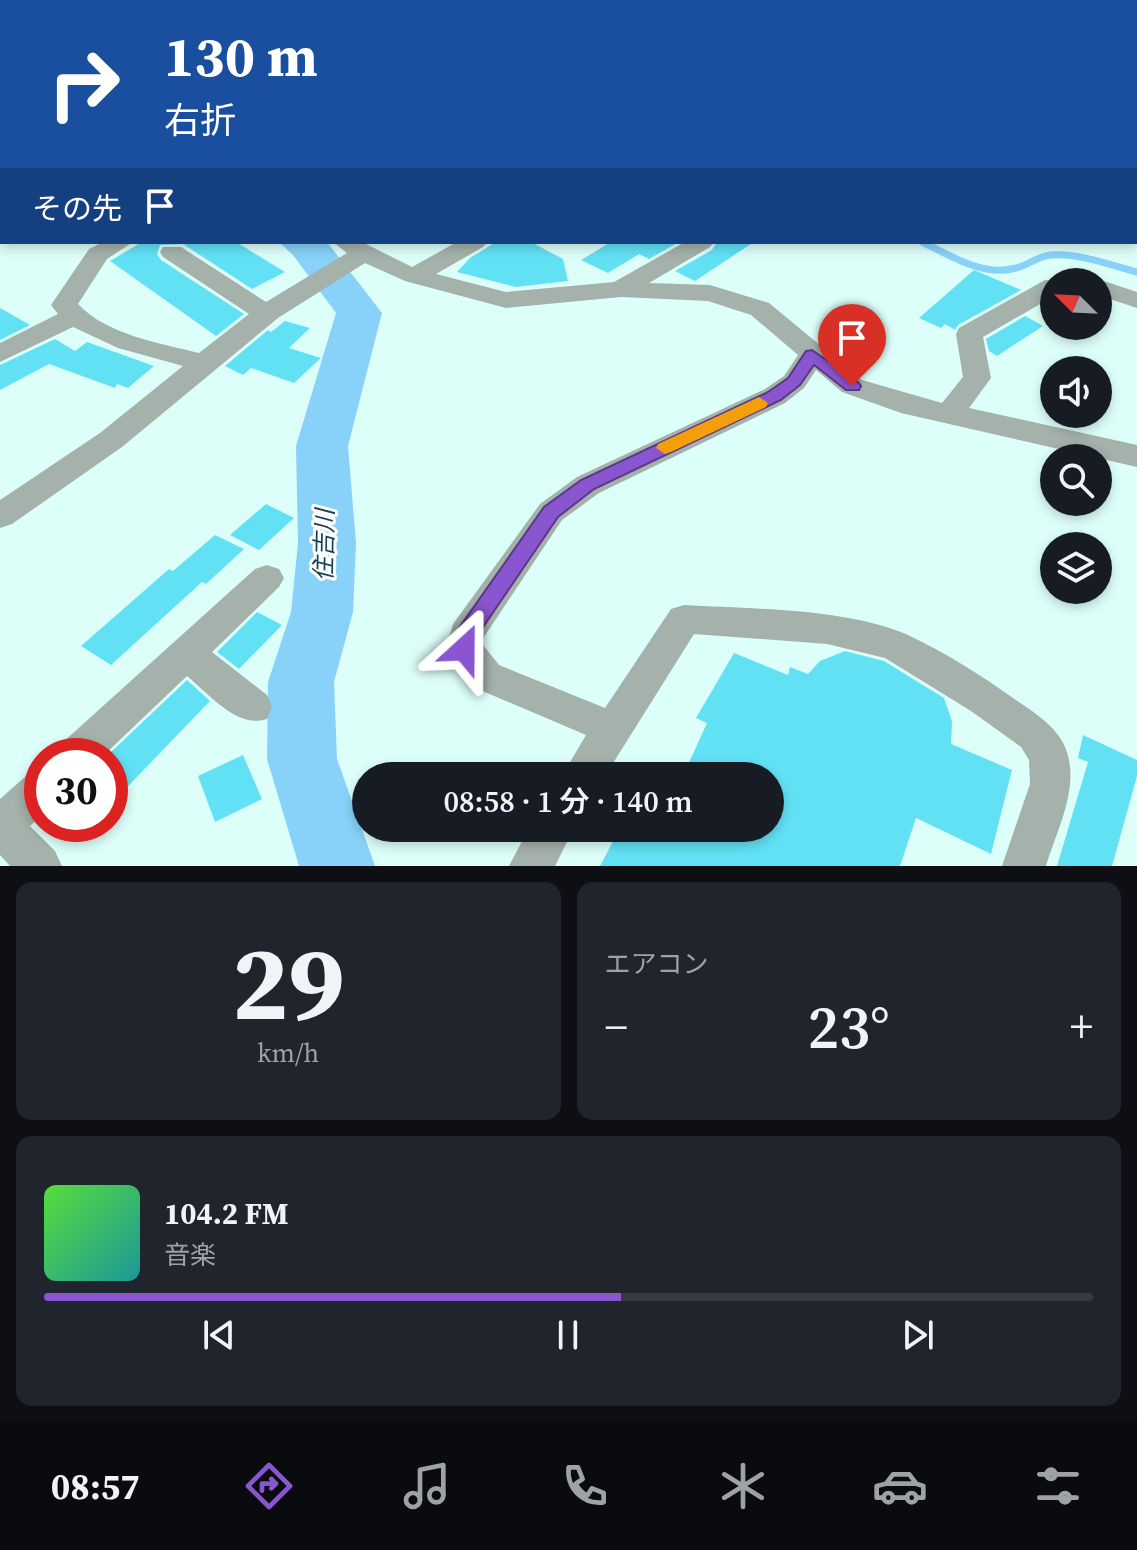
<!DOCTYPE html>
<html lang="ja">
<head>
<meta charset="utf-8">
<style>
	:root { --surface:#171b24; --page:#20242c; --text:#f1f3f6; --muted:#9ea1a6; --line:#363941; --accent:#8a56cf }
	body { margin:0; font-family:"Source Serif 4","Noto Sans JP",serif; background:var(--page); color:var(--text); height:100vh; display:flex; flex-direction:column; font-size:30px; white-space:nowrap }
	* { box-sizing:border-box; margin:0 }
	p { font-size:26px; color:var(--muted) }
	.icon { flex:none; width:44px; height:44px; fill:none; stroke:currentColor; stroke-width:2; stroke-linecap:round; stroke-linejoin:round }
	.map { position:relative; height:866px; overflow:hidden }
	.drawer { display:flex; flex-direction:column; gap:16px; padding:16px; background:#0d0f14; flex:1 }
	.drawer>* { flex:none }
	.guide { position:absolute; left:0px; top:0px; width:1138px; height:244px; box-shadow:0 4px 12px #0003; background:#1a4fa0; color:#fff; overflow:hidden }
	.needle { width:52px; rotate:294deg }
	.controls { position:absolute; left:1040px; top:268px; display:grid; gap:16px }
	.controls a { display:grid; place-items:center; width:72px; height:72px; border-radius:50%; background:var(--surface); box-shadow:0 4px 12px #0003; font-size:40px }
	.speed { position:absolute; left:24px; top:738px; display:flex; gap:16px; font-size:40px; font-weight:700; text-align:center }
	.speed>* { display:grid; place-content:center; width:104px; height:104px; border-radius:50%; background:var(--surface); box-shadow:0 4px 12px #0003; line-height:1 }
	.speed .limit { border:12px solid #d22; background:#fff; color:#111 }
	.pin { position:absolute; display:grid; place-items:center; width:68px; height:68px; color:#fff; margin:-82px -34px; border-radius:50% 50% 50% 0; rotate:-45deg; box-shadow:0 0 8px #0007 }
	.pin .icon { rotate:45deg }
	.me { position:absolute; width:88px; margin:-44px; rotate:24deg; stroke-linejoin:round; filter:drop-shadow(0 0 6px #0008) }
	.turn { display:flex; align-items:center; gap:28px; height:168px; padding:0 32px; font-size:36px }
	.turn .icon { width:104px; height:104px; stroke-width:2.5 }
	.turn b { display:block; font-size:56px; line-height:68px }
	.then { display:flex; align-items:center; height:76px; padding:0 32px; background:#0003; gap:16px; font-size:30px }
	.big { font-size:60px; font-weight:600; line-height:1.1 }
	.drawer .card { flex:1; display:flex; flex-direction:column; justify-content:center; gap:12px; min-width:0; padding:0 28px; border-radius:16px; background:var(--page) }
	.drawer .dial { align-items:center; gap:0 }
	.dial b { font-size:104px; line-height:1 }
	.song { display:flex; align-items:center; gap:24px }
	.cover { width:96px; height:96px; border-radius:12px; background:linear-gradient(135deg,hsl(110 70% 55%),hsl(180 70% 35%)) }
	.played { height:8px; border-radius:4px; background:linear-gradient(90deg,var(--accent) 55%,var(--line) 55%) }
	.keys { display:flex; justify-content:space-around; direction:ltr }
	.heat { display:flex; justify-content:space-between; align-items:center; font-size:44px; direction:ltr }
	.drawer .tiles { flex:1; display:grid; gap:16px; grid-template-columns:1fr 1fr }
	.card:last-child { grid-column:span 2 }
	.trip { position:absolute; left:352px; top:762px; width:432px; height:80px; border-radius:40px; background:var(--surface); box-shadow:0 4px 12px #0003; font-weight:600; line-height:80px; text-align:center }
	.tabs { display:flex; height:128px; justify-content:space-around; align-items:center; background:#090b0e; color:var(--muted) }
	.tabs .icon { width:56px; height:56px }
	.tabs .active { color:var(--accent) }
	.tabs b { font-size:36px; color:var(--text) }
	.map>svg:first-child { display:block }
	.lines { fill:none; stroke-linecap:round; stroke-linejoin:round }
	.stream { stroke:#88d2f9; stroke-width:7 }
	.river { fill:#88d2f9; fill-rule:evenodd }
	.building { fill:#62e1f5 }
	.minor { fill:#a5b1ab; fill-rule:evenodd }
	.route { fill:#8a56cf; stroke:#5a3887; stroke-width:2 }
	.slow { fill:#f59e0b }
	.labels { text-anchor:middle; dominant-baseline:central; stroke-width:6; stroke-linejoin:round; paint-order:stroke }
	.water-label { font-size:24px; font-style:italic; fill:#164054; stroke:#fff }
</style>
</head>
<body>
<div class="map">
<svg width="1137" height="866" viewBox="0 0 1137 866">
	<rect width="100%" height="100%" fill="#ddfffa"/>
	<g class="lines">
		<path class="stream" d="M 922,242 C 951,256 983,277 1016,268 C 1029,265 1038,256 1051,255 C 1080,253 1110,265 1137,272"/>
		<path class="river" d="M 172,0 L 200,0 L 201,2 L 173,2 Z
			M 0,96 L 2,96 L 2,116 L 0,116 Z
			M 279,242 L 327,242 L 382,313 L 348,446 L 356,543 L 353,612 L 334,682 L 337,759 L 375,866 L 299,866 L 267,759 L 268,682 L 291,612 L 298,543 L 296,446 L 336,313 L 293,255 Z"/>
	</g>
	<path class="building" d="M 142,242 L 236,242 L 285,272 L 252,289 L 183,244 L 160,245 L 157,254 L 161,260 L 244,314 L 216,336 L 110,261 Z
		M 496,242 L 531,242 L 563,259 L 568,281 L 516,287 L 457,272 L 470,258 Z
		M 611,242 L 679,242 L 649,259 L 639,254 L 608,273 L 581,260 Z
		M 717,242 L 754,242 L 695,281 L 675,271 L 712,250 Z
		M 974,270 L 1021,290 L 958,325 L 955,330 L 945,324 L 941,328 L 919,318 Z
		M 0,308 L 30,325 L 0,340 Z
		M 1025,316 L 1043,326 L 997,356 L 989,351 L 986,339 Z
		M 285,321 L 310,328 L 289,348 L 321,358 L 294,383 L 251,368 L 243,375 L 225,366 L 268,330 L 271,332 Z
		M 55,339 L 75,351 L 87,342 L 154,366 L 128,388 L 117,384 L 115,388 L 49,364 L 0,390 L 0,365 Z
		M 266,504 L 294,518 L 259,550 L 230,535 Z
		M 215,535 L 244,549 L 206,584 L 202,582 L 111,665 L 81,646 L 169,569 L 173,571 Z
		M 257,612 L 282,625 L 239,669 L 217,652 Z
		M 845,651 L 884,661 L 944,698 L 952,721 L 951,744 L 1012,770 L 991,854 L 916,818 L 900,866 L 600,866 L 620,828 L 770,828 L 770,776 L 683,776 L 707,723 L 696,718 L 734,653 L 788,675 L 790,667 L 808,674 L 820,661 Z
		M 187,680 L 210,701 L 110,805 L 110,753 Z
		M 1083,735 L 1137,760 L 1137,776 L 1112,866 L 1057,866 L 1088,762 L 1078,758 Z
		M 243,755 L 262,799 L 215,822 L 198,776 Z"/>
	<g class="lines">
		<path class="minor" d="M 496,0 L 520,0 L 521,2 L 497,2 Z
			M 0,19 L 2,19 L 2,30 L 0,30 Z
			M 1136,161 L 1137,161 L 1137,173 L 1136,173 Z
			M 103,242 L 133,242 L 107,259 L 78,304 C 107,335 160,343 199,353 L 249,314 L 163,257 L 160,252 L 163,247 L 181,247 L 266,302 L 347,253 L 333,242 L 362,242 L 412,267 L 457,242 L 487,242 L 483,247 L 436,274 L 506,292 L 614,282 L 685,242 L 714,242 L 710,247 L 649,283 L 710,285 L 769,303 L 862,380 L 942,403 L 963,377 L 956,334 L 959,328 L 1045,280 L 1063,280 L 1065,282 L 1054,282 L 1054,296 L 983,337 L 991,378 L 969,408 L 1137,445 L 1137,467 L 901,413 L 842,392 L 816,370 L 804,388 L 785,403 L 599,493 L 562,520 L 484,637 L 483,645 L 499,665 L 605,708 L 671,609 L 684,605 C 751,609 847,608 908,635 C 944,652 981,675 1013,698 C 1036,714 1064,730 1069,760 C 1076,795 1056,833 1046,866 L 1002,866 L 1030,784 L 1029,760 L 1021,747 L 971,711 L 885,658 L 827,644 L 694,634 L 605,776 L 562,776 L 586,735 L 473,687 L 446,649 L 453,624 L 540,504 L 577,477 L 765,389 L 784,376 L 798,355 L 751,315 L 708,301 L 621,297 L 506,308 L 405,281 L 365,263 L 278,318 L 122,447 L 12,524 L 0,528 L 0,500 L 100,433 L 183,366 L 118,348 L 73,327 L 0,362 L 0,343 L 58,314 L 51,305 L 89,249 Z
			M 1098,279 L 1137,292 L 1137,308 L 1098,295 L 1098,282 L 1089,282 Z
			M 267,565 L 279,569 L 284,578 L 279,587 L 212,652 L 267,695 L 272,707 L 267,719 C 237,729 209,694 187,676 L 103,756 L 56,756 L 62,743 L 255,569 Z
			M 42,769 L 42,815 L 30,826 L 55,851 L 62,866 L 10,866 L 0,855 L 0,799 L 27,775 Z
			M 529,828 L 574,828 L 555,866 L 509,866 Z"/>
	</g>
	<path class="route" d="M 812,350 L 859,383 L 861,386 L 859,390 L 846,390 L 814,365 L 800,385 L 781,400 L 594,489 L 558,517 L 477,636 L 472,656 L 464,658 L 457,656 L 453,649 L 459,628 L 544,507 L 581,480 L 768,392 L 788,378 L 806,351 Z"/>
	<path class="slow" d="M 759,397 L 768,403 L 766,407 L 671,452 L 665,454 L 656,448 L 658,444 Z"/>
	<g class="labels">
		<g class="water-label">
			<text transform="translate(324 545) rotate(-89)">住吉川</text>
		</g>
	</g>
</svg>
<div class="controls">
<a><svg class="needle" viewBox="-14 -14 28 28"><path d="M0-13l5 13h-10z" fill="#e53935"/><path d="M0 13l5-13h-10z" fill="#9ea1a6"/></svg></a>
<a><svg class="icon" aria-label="sound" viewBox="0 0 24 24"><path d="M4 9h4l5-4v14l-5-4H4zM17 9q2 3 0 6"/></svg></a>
<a><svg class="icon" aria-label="search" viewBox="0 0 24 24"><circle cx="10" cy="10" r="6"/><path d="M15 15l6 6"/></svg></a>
<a><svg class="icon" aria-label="layers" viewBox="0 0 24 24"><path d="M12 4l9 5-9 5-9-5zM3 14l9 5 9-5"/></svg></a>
</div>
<div class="speed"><div class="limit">30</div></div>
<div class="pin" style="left:852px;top:386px;background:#d93025"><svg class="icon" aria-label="arrive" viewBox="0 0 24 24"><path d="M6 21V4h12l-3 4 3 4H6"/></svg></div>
<svg class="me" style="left:464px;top:649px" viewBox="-20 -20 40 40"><path d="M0-17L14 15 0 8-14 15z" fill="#8a56cf" stroke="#fff" stroke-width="4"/></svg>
<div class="trip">08:58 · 1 分 · 140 m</div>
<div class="guide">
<div class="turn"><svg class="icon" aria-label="right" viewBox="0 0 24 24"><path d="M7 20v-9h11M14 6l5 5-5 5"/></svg><div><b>130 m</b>右折</div></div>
<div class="then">その先<svg class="icon" aria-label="arrive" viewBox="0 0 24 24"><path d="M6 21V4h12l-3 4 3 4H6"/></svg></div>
</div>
</div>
<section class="drawer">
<div class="tiles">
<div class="card dial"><b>29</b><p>km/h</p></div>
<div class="card"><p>エアコン</p>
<div class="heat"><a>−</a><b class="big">23°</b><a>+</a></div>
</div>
<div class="card">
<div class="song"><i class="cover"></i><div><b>104.2 FM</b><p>音楽</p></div></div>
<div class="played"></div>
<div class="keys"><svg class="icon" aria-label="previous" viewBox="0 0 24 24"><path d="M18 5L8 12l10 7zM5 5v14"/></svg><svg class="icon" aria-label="pause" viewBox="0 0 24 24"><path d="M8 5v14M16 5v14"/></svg><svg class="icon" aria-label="next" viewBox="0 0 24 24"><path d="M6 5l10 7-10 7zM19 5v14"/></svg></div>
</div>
</div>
</section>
<nav class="tabs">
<b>08:57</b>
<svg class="icon active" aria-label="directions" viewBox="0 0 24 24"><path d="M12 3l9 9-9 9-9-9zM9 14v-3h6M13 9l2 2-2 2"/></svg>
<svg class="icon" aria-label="music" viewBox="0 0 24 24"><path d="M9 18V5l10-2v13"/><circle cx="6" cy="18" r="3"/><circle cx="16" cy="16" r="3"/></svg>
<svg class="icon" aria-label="phone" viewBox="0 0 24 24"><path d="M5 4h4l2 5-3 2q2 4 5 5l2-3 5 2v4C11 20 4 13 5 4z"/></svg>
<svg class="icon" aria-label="climate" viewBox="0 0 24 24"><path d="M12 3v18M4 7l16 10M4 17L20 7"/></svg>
<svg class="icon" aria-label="car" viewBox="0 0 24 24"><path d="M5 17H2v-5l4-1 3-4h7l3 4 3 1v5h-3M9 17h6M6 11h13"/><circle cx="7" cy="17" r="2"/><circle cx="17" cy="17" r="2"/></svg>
<svg class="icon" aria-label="filters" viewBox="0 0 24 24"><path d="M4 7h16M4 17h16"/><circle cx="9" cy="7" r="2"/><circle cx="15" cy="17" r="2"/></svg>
</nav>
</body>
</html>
